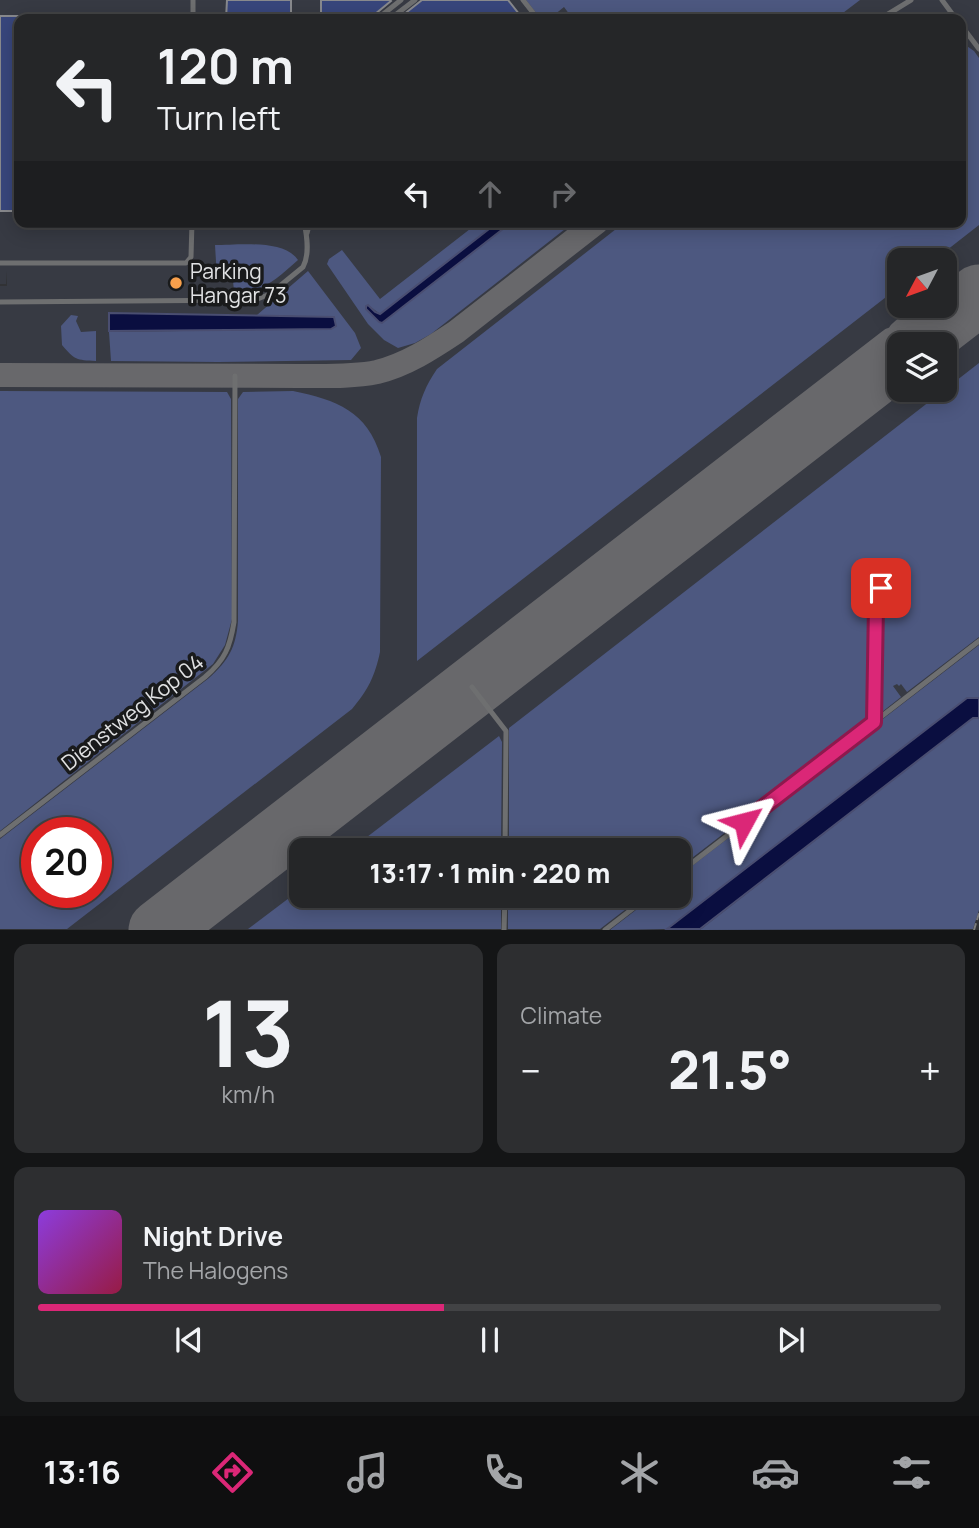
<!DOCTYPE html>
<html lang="en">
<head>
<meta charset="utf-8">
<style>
	:root { --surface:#252628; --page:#2d2e30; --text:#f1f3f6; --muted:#a3a5a8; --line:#424345; --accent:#db2777 }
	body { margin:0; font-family:Manrope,sans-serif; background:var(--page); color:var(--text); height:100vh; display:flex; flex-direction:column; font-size:26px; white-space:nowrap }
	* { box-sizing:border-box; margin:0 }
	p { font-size:23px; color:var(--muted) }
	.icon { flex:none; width:38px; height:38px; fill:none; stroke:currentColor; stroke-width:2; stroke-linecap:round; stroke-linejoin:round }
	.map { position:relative; height:930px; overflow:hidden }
	.sheet { display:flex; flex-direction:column; gap:14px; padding:14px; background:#141516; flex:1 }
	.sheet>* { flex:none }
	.top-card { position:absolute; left:14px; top:14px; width:952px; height:214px; border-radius:14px; box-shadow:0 4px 18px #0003,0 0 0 2px var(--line); background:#252628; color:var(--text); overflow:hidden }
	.needle { width:46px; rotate:229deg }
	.controls { position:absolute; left:887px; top:248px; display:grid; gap:14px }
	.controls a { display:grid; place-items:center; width:70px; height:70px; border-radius:14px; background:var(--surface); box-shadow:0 4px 18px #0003,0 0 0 2px var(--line); font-size:35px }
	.speed { position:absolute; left:21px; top:817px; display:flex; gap:14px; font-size:35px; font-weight:700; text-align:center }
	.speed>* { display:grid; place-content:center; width:91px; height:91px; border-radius:50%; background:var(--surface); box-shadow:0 4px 18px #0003,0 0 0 2px var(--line); line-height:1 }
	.speed .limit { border:10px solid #d22; background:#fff; color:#111 }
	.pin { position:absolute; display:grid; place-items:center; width:60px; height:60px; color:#fff; margin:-30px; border-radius:14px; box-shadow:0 4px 10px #0006 }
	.me { position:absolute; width:77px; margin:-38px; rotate:52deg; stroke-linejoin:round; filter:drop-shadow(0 0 5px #0008) }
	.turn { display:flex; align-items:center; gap:24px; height:147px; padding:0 28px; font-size:32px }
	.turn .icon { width:91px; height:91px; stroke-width:2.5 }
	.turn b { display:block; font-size:49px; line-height:60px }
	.lanes { display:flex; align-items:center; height:66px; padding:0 28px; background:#0003; justify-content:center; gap:35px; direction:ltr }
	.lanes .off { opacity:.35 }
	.big { font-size:52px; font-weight:800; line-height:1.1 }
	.sheet .tile { flex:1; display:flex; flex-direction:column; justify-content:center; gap:10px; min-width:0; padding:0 24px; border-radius:14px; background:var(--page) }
	.sheet .dial { align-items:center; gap:0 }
	.dial b { font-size:91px; line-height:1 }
	.song { display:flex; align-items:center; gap:21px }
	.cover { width:84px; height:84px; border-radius:10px; background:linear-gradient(135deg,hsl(270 70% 55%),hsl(340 70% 35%)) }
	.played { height:7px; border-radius:4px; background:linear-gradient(90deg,var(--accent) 45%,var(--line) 45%) }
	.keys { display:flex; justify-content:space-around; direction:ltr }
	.heat { display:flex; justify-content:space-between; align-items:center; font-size:38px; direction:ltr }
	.sheet .tiles { flex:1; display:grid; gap:14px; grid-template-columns:1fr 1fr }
	.tile:last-child { grid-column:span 2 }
	.trip { position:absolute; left:289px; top:838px; width:402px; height:70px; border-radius:14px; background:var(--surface); box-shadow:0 4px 18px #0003,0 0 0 2px var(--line); font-weight:800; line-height:70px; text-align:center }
	.tab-bar { display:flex; height:112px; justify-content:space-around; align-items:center; background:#0f0f10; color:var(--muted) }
	.tab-bar .icon { width:49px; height:49px }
	.tab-bar .on { color:var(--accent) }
	.tab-bar b { font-size:32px; color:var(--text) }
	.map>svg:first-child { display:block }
	.built { fill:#373a43; fill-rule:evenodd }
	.green { fill:#4d5880; fill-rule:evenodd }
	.water { fill:#0a0e40; stroke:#4a4e71; stroke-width:2 }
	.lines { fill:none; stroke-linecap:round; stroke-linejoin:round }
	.taxiway { stroke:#68686b; stroke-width:24 }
	.runway { stroke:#68686b; stroke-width:61 }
	.building { fill:#38467c; stroke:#88898d; stroke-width:2 }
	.path { stroke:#7a7b7d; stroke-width:2; stroke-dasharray:7 3.5; stroke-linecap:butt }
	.lane { stroke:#6e6f70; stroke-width:5 }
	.route-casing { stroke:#8e194d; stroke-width:18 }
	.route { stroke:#db2777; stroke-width:12 }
	.poi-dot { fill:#f9a04c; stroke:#191a1b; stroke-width:2.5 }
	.labels { text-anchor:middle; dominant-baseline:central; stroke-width:7; stroke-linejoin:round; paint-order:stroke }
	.poi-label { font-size:21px; fill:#e1e2e4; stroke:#191a1b; text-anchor:start }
	.street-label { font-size:21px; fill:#e1e2e4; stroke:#191a1b }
</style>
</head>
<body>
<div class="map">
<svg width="979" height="930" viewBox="0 0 979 930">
	<rect width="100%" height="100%" fill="#313235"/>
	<path class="built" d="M 0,0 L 528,0 L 555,3 L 595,19 L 19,19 L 19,222 L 961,222 L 961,19 L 773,19 L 798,0 L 979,0 L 979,698 L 967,698 L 669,928 L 670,929 L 0,929 L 0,286 L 7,286 L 7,271 L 6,284 L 0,284 ZM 900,261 L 945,261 L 945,306 L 900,306 ZM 900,345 L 945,345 L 945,390 L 900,390 ZM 37,833 L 96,833 L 96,892 L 37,892 ZM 301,850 L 679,850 L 679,896 L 301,896 Z"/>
	<path class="green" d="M 526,0 L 860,0 L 835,19 L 573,19 L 564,7 L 549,19 L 541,19 Z
		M 961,42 L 974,51 L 979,58 L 979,225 L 933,261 L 900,261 L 899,287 L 417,661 L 417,418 C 420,399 426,385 437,369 L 625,222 L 961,222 Z
		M 479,222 L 498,222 L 380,314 L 368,305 L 366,306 L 366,309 L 379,322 L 382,322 L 512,222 L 574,222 L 431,334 L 415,343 L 398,348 L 384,340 L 368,324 L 327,264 L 329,259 L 342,250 L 380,299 Z
		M 215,245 C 238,245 284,239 298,260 C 276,279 265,292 234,291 L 233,281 L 230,278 L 217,278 Z
		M 308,271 L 355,333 L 361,348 L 351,360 L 218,362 L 111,361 L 109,332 L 331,329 L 334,317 L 257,315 Z
		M 71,315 L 78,316 L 76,321 L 81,332 L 96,331 L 96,361 C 76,360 75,360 62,345 L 61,326 Z
		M 979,363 L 979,637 L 907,692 L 901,684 L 899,686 L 897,684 L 893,686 L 901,697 L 882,712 L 878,711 L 876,708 L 878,607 L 882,596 L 889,589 L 883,580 L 885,578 L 883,575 L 880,576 L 879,575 L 877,576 L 879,578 L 875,581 L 878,584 L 874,590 L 872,716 L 871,720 L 679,868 L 679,850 L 509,850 L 509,728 Z
		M 0,391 L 227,392 L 231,399 L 232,619 L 225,645 L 213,664 L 0,831 Z
		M 293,391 C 337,400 367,411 381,457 L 380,652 C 375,676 368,690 352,709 L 67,929 L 0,929 L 0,839 L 209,678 C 229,660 236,647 238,621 L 238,399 L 243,392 ZM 37,833 L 96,833 L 96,892 L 37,892 Z
		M 979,645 L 979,698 L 967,698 L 667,929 L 610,930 L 654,896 L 679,896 L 679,876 Z
		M 973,718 L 979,718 L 979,910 L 973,929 L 700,930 Z
		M 499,736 L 502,742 L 501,850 L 350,850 Z
		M 301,889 L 301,896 L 501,896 L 501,929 L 248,929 Z
		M 508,896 L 643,896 L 600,929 L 508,929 Z"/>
	<path class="water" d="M 498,222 L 512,222 L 382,323 L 379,322 L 366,309 L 366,306 L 368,305 L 375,312 L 380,314 Z
		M 109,313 L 334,317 L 336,326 L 331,329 L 109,331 Z
		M 967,698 L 979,698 L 979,718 L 973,718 L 700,929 L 667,929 Z"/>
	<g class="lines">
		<path class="taxiway" d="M 0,375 L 300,376 C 325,376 353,377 377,372 C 406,365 432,348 456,332 L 597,222"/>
		<path class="runway" d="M 914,345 L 979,295
			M 159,930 L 900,356"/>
	</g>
	<path class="building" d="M 227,0 L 291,0 L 291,19 L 226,19 Z
		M 321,0 L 390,0 L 391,1 L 374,15 L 372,19 L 321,19 Z
		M 422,0 L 508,0 L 523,19 L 398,19 Z
		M 0,16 L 19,16 L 19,211 L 0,211 Z"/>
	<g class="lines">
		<path class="path" d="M 974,930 L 979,913"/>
		<path class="lane" d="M 523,0 L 538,19
			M 942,0 L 956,19
			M 193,19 L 193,0
			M 377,19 L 401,0
			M 390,19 L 415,0
			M 880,19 L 911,0
			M 961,25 L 979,49
			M 307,233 L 310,222
			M 0,263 L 186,263 L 191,257 L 192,222
			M 0,302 L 255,300 L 270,294 L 303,267 C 310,254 307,236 304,222
			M 472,687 L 506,731 L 505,850
			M 874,722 L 876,605 L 881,588
			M 0,835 L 205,677 C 225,660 230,647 234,622 L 235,376
			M 679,873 L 979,641
			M 504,930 L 505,896
			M 605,930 L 649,896"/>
	</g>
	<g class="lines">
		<defs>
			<path id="route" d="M 744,822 L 874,722 L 876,605 L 881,588"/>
		</defs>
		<use href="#route" class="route-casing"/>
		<use href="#route" class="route"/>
	</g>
	<circle class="poi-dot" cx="176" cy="283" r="7"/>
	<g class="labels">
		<g class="poi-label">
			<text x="190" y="271">Parking<tspan x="190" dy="24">Hangar 73</tspan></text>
		</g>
		<g class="street-label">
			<text transform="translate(132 712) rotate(-38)">Dienstweg Kop 04</text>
		</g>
	</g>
</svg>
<div class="controls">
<a><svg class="needle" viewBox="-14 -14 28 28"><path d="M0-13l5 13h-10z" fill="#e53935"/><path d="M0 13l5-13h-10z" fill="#a3a5a8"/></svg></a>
<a><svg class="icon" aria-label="layers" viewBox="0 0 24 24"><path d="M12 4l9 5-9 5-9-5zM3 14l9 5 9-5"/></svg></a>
</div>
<div class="speed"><div class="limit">20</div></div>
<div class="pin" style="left:881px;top:588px;background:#d93025"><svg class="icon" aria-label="arrive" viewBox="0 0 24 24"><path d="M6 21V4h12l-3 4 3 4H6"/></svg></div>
<svg class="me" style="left:744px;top:822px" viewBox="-20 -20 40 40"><path d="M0-17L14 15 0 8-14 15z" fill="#db2777" stroke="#fff" stroke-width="4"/></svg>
<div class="trip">13:17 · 1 min · 220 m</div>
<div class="top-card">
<div class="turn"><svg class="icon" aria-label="left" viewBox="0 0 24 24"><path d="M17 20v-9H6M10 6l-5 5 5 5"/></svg><div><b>120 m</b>Turn left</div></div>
<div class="lanes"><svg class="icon" aria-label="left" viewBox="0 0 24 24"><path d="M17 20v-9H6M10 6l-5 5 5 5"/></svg><svg class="icon off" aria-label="ahead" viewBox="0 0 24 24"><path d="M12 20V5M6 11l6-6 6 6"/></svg><svg class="icon off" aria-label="right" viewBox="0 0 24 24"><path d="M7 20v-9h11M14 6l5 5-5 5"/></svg></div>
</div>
</div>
<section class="sheet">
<div class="tiles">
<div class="tile dial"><b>13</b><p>km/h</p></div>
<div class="tile"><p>Climate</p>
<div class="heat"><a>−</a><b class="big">21.5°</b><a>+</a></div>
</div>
<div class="tile">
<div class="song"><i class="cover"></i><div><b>Night Drive</b><p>The Halogens</p></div></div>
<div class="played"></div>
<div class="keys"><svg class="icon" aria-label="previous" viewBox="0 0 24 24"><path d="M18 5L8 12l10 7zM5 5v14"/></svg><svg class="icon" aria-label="pause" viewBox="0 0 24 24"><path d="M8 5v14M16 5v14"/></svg><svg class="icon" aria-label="next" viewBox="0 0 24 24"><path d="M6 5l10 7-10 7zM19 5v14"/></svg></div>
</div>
</div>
</section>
<nav class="tab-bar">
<b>13:16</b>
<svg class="icon on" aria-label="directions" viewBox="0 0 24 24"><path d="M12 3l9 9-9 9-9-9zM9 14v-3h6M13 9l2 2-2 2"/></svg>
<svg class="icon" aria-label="music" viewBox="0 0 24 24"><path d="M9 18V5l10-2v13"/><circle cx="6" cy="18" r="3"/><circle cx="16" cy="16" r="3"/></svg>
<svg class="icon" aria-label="phone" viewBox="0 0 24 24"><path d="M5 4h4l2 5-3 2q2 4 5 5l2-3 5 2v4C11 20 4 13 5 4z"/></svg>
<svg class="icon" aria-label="climate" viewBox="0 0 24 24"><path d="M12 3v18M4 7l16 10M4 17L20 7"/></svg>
<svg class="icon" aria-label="car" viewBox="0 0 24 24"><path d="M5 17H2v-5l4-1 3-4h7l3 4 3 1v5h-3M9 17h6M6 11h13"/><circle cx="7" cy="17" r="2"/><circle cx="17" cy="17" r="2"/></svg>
<svg class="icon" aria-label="filters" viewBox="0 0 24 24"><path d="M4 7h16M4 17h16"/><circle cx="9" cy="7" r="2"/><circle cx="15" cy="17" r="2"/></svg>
</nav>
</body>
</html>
